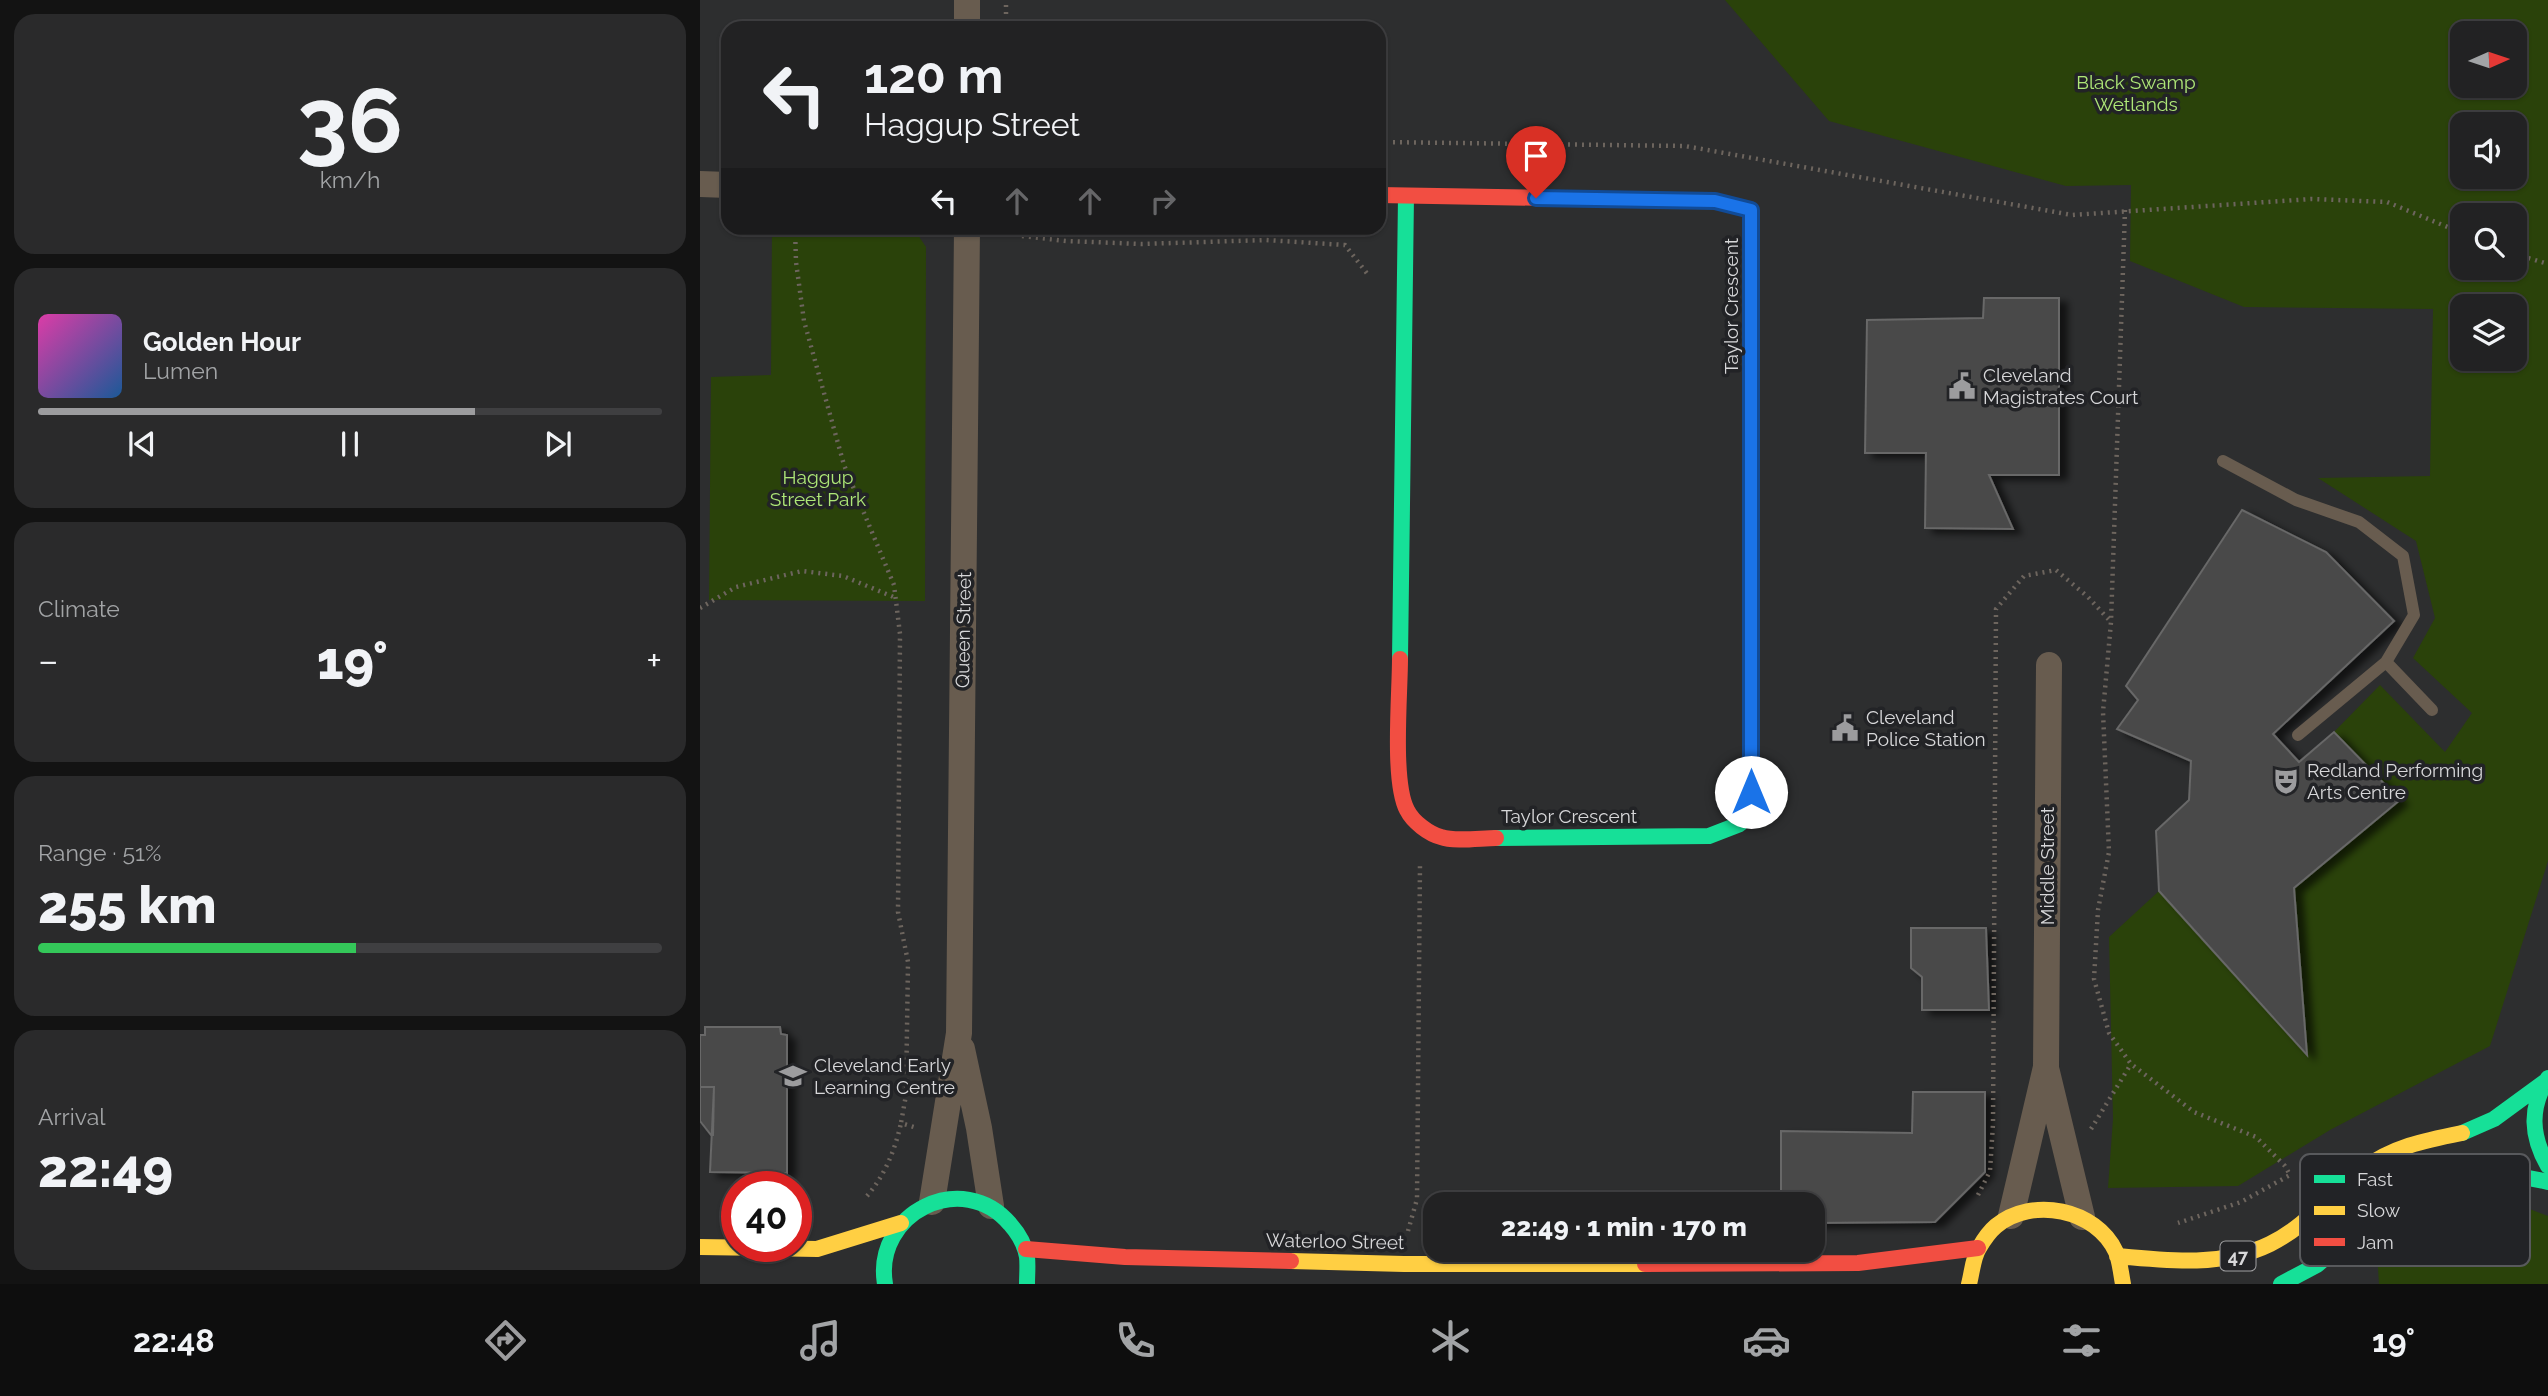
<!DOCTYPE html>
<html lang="en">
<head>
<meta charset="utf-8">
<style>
	:root { --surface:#222223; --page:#2a2a2b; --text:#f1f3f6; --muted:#a2a4a6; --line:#3f3f41; --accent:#9c9c9e }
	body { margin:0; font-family:Raleway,sans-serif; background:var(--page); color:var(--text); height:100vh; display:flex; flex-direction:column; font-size:26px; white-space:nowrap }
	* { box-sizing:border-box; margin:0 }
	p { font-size:23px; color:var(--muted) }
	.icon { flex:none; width:38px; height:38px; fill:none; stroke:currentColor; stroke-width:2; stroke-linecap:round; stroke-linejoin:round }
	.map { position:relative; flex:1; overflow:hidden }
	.sheet { display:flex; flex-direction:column; gap:14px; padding:14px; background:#131313; width:700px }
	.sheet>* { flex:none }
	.banner { position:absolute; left:21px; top:21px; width:665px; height:214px; border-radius:21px; box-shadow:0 2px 5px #0004,0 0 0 2px var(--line); background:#222223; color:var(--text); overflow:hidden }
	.needle { width:46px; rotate:87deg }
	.buttons { position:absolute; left:1750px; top:21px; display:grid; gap:14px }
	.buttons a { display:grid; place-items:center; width:77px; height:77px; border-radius:14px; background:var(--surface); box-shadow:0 2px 5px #0004,0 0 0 2px var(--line); font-size:35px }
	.speed { position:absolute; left:21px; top:1171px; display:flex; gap:14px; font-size:35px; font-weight:700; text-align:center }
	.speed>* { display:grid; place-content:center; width:91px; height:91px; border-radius:50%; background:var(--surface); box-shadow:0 2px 5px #0004,0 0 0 2px var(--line); line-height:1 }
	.speed .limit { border:10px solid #d22; background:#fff; color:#111 }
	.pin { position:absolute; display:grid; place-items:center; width:60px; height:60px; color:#fff; margin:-72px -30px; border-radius:50% 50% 50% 0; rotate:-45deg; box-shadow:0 0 7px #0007 }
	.pin .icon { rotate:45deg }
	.me { position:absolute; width:77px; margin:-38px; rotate:0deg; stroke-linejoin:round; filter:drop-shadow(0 0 5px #0008) }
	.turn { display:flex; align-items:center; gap:24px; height:147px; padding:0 28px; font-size:32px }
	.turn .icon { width:91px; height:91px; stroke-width:2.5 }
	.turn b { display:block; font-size:49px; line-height:60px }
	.lanes { display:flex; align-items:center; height:66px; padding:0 28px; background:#0003; justify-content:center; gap:35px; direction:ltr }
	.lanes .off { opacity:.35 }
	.big { font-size:52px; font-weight:800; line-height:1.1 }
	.sheet .widget { flex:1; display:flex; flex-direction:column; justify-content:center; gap:10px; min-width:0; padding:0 24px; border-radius:21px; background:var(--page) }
	.sheet .dial { align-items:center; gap:0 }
	.dial b { font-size:91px; line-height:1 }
	.song { display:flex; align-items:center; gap:21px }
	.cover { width:84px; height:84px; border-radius:10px; background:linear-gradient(135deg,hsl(320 70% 55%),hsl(210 70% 35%)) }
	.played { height:7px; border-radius:4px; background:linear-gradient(90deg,var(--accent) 70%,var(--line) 70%) }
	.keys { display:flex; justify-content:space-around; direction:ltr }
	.heat { display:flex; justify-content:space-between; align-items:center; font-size:38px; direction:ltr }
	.charge { height:10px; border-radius:5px; background:linear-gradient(90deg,#34c759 51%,var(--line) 0) }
	.trip { position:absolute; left:723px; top:1192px; width:402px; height:70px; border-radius:21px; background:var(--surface); box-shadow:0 2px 5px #0004,0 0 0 2px var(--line); font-weight:800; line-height:70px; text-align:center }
	.dock { display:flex; height:112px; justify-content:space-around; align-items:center; background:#0e0e0e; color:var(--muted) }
	.dock .icon { width:49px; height:49px }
	.dock .current { color:var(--accent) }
	.dock b { font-size:32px; color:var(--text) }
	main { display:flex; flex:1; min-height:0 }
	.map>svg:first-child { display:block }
	.green { fill:#2a420a; fill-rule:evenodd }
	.building { fill:#4a4a4a; stroke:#676767; stroke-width:2; filter:url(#shadow) }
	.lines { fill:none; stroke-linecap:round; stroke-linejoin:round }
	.path { stroke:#6d655e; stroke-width:4.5; stroke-dasharray:2 5; stroke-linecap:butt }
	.lane { stroke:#685c4f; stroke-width:12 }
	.street { stroke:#685c4f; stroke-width:26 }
	.fast { stroke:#16e098; stroke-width:16 }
	.slow { stroke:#ffcf43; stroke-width:16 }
	.jam { stroke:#f24e42; stroke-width:16 }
	.route-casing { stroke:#114b97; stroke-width:18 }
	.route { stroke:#1a73e8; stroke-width:12 }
	.labels { text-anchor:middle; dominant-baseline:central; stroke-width:7; stroke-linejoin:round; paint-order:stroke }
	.shield { fill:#222326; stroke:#a1a1a3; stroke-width:2 }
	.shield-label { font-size:18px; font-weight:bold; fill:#d7d7d9 }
	.park-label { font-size:19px; fill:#aee777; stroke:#222326 }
	.street-label { font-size:19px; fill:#d7d7d9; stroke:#222326 }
	.poi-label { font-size:19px; fill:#d7d7d9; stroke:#222326; text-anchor:start }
	.key { fill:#222326; stroke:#58595c; stroke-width:2 }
	.key-label { font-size:19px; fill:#d7d7d9 }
</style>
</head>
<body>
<main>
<section class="sheet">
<div class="widget dial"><b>36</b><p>km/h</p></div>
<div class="widget">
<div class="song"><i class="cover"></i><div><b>Golden Hour</b><p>Lumen</p></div></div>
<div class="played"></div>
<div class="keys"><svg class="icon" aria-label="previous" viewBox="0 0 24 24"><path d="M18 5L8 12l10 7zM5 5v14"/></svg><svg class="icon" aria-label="pause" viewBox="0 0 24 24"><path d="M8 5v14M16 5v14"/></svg><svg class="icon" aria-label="next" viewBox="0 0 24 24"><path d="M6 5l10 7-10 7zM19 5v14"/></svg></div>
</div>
<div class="widget"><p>Climate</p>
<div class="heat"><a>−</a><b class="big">19°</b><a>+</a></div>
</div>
<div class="widget"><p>Range · 51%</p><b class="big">255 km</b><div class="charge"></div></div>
<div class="widget"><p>Arrival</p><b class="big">22:49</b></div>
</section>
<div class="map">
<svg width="1848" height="1284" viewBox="0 0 1848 1284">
	<defs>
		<filter id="shadow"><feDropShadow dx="8" dy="4.5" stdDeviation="3.5" flood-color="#0009"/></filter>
	</defs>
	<rect width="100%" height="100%" fill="#2d2e2f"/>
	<path class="green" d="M 1025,0 L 1848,0 L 1848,861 L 1790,1046 L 1630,1130 L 1538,1186 L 1408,1188 L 1413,1119 L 1409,937 L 1459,891 L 1607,1054 L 1594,888 L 1700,800 L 1634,732 L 1680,685 L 1745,752 L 1772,713 L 1713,658 L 1735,618 L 1716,541 L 1618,478 L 1730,476 L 1733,309 L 1544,307 L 1430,261 L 1431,185 L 1366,186 L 1129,121 ZM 1762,33 L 1815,33 L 1815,86 L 1762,86 ZM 1762,124 L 1815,124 L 1815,177 L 1762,177 ZM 1762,215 L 1815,215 L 1815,268 L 1762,268 ZM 1762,306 L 1815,306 L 1815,359 L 1762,359 Z
		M 72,228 L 210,228 L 216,232 L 226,247 L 225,601 L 9,600 L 11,377 L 71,375 Z
		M 1793,1195 L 1848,1216 L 1848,1284 L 1679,1284 L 1677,1252 L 1708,1221 Z"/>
	<path class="building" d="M 1284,298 L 1359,298 L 1359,475 L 1289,475 L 1313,529 L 1225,528 L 1226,453 L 1165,453 L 1167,320 L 1283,318 Z
		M 1542,510 L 1626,552 L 1694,621 L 1573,734 L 1599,762 L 1634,732 L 1700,800 L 1594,888 L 1607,1055 L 1459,891 L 1456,831 L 1489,800 L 1491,761 L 1417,729 L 1438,700 L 1426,686 Z
		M 1211,928 L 1286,928 L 1289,1010 L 1222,1010 L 1222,977 L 1211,968 Z
		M 5,1027 L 80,1027 L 81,1034 L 87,1035 L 87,1173 L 10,1172 L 14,1087 L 0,1087 L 0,1035 L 5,1035 Z
		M 0,1087 L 14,1087 L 13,1135 L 11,1135 L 0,1121 Z
		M 1213,1092 L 1285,1092 L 1285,1172 L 1235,1222 L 1113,1223 L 1113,1204 L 1081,1204 L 1081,1131 L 1212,1133 Z"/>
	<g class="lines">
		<path class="path" d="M 306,28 L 306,0
			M 679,142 L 985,146 L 1372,215 L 1612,199 L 1687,202 L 1762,233
			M 1425,210 L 1411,622 L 1403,712 L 1409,852 L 1398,910 L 1394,979 L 1409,1033 L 1431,1064 L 1494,1112 L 1556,1137 L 1585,1166 L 1590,1175 L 1541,1202 L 1478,1223
			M 95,228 L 96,262 L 104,321 L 144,465 L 194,585 L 200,634 L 198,912 L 208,962 L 206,1095 L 201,1123 L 217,1128
			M 322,236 L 366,241 L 442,244 L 566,240 L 645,245 L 669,276
			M 1815,254 L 1848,264
			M 0,608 L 36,587 L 102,571 L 143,576 L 196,598
			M 1391,1129 L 1431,1064
			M 1278,1195 L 1290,1171 L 1293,1124 L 1296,609 L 1324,576 L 1356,570 L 1388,597 L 1411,622
			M 167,1196 C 185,1175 195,1150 201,1123
			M 708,1231 L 717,1199 L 720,863"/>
		<path class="lane" d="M 1523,461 L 1596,500 L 1659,522 L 1703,556 L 1714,615 L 1686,662 L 1598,735
			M 1686,662 L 1732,710"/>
		<path class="street" d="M 267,0 L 267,28
			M 0,184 L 28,185
			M 262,1049 L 279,1128 L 291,1206
			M 1347,1072 L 1382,1217
			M 232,1202 L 259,1033 L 267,228
			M 1311,1216 L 1346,1067 L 1349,665"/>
		<path class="fast" d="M 700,659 L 706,196
			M 796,838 L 1009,836 L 1040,824 L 1051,792 L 1051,639
			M 1848,1078 C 1829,1108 1831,1136 1848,1166
			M 1762,1133 L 1794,1119 L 1846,1081
			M 185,1284 C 173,1213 263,1168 310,1224 C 318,1233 325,1245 327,1257 C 328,1265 327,1275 327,1284
			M 1581,1284 L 1617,1265 L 1703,1191 C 1750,1167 1798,1170 1848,1182"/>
		<path class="slow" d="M 1051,210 L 1051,639
			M 0,1247 L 117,1249 L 201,1223
			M 1417,1256 C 1468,1261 1523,1267 1570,1244 C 1607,1226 1630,1194 1662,1170 C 1691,1147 1727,1140 1762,1133
			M 591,1261 L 704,1264 L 945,1264
			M 1269,1284 C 1272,1273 1273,1257 1279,1248 C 1283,1241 1290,1231 1296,1226 C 1332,1196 1396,1209 1416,1252 C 1420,1261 1421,1274 1423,1284"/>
		<path class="jam" d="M 679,195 L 1015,201 L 1051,210
			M 700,659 C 700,694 692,782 707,810 C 713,822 729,834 741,837 C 754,842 781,838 796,838
			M 326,1249 L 425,1257 L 591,1261
			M 945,1264 L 1158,1263 L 1278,1248"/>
	</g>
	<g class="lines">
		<defs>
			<path id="route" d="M 836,198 L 1015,201 L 1051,210 L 1051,792"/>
		</defs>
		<use href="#route" class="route-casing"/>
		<use href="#route" class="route"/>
	</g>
	<defs>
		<symbol id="civic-bare" viewBox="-9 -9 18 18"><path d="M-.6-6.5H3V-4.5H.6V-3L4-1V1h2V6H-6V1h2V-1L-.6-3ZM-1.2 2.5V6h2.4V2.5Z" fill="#9c9c9e" stroke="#222326" stroke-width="2.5" paint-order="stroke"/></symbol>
		<symbol id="theatre-bare" viewBox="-9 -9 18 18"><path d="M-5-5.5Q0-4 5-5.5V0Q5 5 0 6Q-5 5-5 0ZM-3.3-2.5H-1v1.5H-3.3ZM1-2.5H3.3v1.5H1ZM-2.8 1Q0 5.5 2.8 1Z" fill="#9c9c9e" stroke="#222326" stroke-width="2.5" paint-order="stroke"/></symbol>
		<symbol id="school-bare" viewBox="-9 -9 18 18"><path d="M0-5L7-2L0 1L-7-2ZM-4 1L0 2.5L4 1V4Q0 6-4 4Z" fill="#9c9c9e" stroke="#222326" stroke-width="2.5" paint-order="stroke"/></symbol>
	</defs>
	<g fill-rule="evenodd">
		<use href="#civic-bare" x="1243" y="367" width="38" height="38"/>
		<use href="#civic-bare" x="1126" y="709" width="38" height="38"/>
		<use href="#theatre-bare" x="1567" y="762" width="38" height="38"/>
		<use href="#school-bare" x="74" y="1057" width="38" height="38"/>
	</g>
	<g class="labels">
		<rect class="shield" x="1520.5" y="1241.5" width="35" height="29" rx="5"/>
		<g class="shield-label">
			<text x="1538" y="1256">47</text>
		</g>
		<g class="park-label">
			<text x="1436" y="82">Black Swamp<tspan x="1436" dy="22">Wetlands</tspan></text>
			<text x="118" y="477">Haggup<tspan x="118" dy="22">Street Park</tspan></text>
		</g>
		<g class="street-label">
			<text transform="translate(1031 306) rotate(-90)">Taylor Crescent</text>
			<text transform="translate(263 630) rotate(-89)">Queen Street</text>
			<text x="869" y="816">Taylor Crescent</text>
			<text transform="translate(1347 866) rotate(-90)">Middle Street</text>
			<text transform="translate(635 1241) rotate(1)">Waterloo Street</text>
		</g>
		<g class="poi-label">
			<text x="1283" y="375">Cleveland<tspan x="1283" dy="22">Magistrates Court</tspan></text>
			<text x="1166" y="717">Cleveland<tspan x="1166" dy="22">Police Station</tspan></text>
			<text x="1607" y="770">Redland Performing<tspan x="1607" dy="22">Arts Centre</tspan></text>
			<text x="114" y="1065">Cleveland Early<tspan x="114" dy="22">Learning Centre</tspan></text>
		</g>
	</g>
	<rect x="1600" y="1154" width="230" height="112" rx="10" class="key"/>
	<rect x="1614" y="1175" width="31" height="8" fill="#16e098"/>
	<rect x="1614" y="1206" width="31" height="9" fill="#ffcf43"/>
	<rect x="1614" y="1238" width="31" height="8" fill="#f24e42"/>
	<g class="key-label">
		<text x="1657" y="1186">Fast</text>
		<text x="1657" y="1217">Slow</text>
		<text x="1657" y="1249">Jam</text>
	</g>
</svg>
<div class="buttons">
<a><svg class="needle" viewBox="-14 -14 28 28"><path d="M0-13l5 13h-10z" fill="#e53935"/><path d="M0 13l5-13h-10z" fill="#a2a4a6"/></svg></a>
<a><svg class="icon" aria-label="sound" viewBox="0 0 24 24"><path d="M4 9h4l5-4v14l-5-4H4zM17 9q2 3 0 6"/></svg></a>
<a><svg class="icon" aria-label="search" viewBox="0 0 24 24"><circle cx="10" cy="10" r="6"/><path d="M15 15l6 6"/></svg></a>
<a><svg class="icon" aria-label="layers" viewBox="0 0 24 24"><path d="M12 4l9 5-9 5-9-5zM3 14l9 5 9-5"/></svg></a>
</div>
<div class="speed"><div class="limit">40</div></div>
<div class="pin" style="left:836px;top:198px;background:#d93025"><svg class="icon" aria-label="arrive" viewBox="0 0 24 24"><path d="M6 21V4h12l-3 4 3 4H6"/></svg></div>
<svg class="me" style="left:1051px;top:792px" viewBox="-20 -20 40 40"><circle r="19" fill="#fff"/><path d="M0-13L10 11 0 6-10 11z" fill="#1a73e8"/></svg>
<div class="trip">22:49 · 1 min · 170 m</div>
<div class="banner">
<div class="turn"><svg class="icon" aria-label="left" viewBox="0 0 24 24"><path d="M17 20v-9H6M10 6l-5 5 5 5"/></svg><div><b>120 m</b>Haggup Street</div></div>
<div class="lanes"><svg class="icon" aria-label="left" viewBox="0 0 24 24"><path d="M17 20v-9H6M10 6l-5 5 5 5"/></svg><svg class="icon off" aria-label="ahead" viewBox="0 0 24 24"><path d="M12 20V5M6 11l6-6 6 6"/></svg><svg class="icon off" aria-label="ahead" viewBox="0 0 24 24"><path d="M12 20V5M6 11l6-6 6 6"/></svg><svg class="icon off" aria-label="right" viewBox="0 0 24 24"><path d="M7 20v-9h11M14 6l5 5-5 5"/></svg></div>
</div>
</div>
</main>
<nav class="dock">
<b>22:48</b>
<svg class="icon current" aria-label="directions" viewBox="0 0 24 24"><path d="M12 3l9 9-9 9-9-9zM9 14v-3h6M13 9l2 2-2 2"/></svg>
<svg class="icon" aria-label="music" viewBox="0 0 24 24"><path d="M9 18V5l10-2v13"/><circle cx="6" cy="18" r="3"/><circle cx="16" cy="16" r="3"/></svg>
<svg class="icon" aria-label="phone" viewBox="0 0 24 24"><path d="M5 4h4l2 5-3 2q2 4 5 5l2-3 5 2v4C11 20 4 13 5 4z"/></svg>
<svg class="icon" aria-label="climate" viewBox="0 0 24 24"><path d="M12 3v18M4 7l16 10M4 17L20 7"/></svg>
<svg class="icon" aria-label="car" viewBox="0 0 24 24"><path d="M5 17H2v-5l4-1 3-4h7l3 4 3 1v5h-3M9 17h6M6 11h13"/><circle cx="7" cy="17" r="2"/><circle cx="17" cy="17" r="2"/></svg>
<svg class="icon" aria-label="filters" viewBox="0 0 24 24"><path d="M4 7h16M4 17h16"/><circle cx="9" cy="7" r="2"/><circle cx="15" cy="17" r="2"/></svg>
<b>19°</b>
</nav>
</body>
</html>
